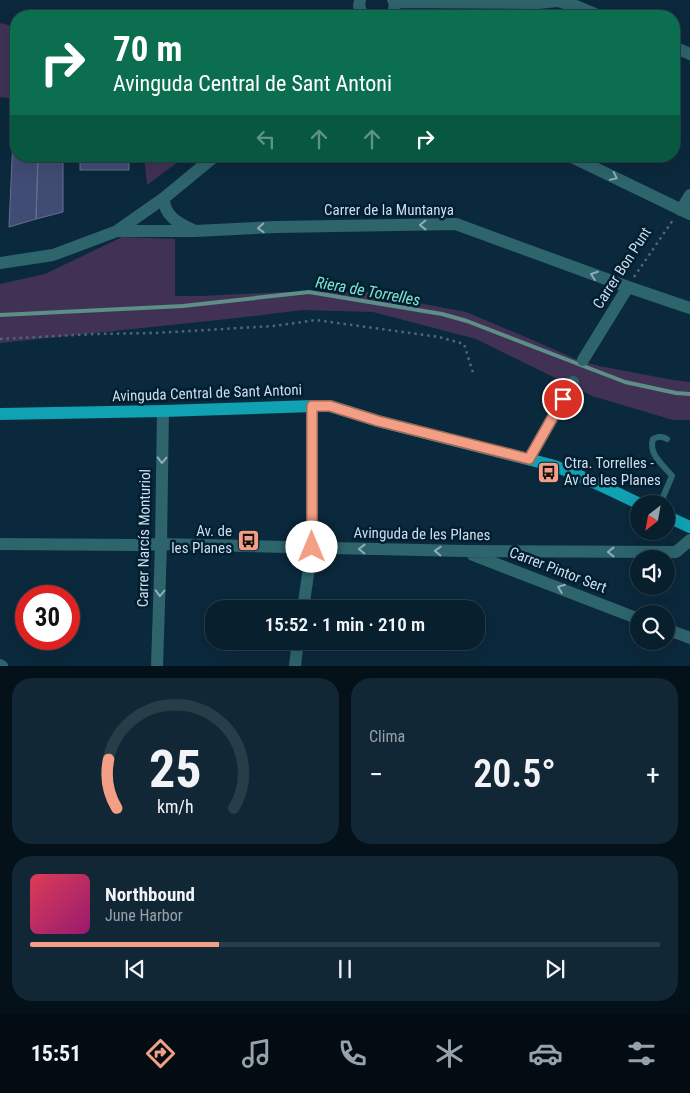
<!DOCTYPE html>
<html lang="es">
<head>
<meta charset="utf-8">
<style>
	:root { --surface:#081f2d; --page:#112735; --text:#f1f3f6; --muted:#98a2aa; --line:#293d49; --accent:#f39f85 }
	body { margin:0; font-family:"Roboto Condensed",sans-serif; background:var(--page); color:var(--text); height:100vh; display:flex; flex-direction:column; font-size:19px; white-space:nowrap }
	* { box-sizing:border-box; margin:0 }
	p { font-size:16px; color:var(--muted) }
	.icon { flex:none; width:28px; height:28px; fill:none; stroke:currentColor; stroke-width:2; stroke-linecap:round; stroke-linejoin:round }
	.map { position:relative; height:666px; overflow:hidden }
	.side { display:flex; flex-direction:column; gap:12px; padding:12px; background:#041119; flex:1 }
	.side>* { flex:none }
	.top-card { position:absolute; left:10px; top:10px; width:670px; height:152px; border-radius:20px; box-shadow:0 5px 20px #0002,0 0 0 1px var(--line); background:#0b6e4f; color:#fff; overflow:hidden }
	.needle { width:32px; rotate:211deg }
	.tools { position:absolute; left:630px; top:495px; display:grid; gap:10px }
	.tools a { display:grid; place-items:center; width:45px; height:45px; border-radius:50%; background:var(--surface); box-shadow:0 5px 20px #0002,0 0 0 1px var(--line); font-size:25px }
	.speed { position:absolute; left:15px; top:585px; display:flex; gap:10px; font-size:25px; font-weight:700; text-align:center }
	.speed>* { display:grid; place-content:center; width:65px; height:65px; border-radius:50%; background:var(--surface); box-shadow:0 5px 20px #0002,0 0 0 1px var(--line); line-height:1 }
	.speed .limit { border:8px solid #d22; background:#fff; color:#111 }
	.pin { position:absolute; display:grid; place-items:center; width:42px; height:42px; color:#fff; margin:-21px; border:2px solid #fff; border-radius:50%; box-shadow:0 1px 5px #0007 }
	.me { position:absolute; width:55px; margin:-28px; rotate:0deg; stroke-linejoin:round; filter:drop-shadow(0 0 4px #0008) }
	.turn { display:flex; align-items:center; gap:18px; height:105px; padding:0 20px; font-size:22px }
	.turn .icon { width:65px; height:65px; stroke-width:2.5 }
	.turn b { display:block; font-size:35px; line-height:42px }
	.lanes { display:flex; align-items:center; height:48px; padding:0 20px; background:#0003; justify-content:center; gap:25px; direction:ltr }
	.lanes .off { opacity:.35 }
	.big { font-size:38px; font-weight:600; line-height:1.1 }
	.side .tile { flex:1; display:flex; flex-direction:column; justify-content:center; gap:8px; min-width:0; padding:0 18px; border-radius:20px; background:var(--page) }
	.side .dial { align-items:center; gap:0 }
	.dial svg { height:130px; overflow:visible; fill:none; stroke:var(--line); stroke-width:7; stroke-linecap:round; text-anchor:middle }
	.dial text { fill:var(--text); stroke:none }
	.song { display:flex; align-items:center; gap:15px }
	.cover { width:60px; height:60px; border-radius:8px; background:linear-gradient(135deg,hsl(350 70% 55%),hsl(320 70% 35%)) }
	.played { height:5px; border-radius:2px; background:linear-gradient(90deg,var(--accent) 30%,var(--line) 30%) }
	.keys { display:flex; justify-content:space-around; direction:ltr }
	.heat { display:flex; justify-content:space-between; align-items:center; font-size:28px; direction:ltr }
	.side .tiles { flex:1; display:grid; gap:12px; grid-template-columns:1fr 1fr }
	.tile:last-child { grid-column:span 2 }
	.trip { position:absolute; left:205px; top:600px; width:280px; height:50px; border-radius:20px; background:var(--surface); box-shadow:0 5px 20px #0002,0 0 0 1px var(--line); font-weight:600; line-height:50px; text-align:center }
	.tab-bar { display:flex; height:80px; justify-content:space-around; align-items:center; background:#030c12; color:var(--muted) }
	.tab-bar .icon { width:35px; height:35px }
	.tab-bar .active { color:var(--accent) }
	.tab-bar b { font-size:22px; color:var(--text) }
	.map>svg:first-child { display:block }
	.green { fill:#413255 }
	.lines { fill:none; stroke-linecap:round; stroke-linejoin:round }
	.stream { stroke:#5d8e88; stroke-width:4 }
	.building { fill:#414c74; stroke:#67708f }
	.path { stroke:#4e6778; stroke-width:2.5; stroke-dasharray:2.5 4; stroke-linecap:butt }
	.lane { stroke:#2e646c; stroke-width:6 }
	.street { stroke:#2e646c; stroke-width:12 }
	.primary { stroke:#10a1b2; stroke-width:12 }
	.oneway { stroke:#8eadb8 }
	.route-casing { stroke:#9e6756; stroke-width:12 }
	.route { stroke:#f39f85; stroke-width:9 }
	.labels { text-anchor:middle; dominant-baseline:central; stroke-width:5; stroke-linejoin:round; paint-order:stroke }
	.street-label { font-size:15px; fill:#cedeeb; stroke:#021f31 }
	.poi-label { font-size:15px; fill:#cedeeb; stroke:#021f31; text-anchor:start }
	.water-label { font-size:16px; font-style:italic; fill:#80e2cb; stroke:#021f31 }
</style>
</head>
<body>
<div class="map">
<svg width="690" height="666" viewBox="0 0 690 666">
	<rect width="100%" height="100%" fill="#0b293c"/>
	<path class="green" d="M 0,23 L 16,27 L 16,99 L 0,97 Z
		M 144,156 L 186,156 L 147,185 Z
		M 122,237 L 175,239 L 175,296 L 202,296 L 283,292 L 372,292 L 382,293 L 418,303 L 466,312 L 521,335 L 578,360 L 599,366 L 673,380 L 690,382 L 690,420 L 673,420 L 592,396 L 476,339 L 373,312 L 302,310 L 237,318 L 0,343 L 0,284 L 45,274 Z"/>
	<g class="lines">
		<path class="stream" d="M 0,315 L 183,306 L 309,292 L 442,314 L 467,321 L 625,382 L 676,393 L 690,394"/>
	</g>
	<path class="building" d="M 14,115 L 16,115 L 16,156 L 38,156 L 36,219 L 9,227 Z
		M 38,156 L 63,156 L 63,212 L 36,219 Z
		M 80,156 L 129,156 L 129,170 L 80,170 Z"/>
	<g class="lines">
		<path class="path" d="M 634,277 L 673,220
			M 0,339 L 94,334 L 155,333 L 274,326 L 316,320 L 439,337 L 464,344 L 474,376"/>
		<path class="lane" d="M 660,504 L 672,476 C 663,465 648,454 653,439 C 659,436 662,436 667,439"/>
		<path class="street" d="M 360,0 L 359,6 L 363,16
			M 395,2 L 538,3 L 557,1 L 576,6 L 600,16
			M 393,16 L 395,2 L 393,0
			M 674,47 L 690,54
			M 570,156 L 690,214
			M 164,198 C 164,216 178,223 193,230
			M 681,210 L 690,195
			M 117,231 L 195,231 L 276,227 L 456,224 L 628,287 L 690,308
			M 0,263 L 53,255 L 117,231 L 164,198 L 215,156
			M 583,360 L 628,287
			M 529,459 L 573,382
			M 0,544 L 138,545 L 161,544 L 465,551 L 676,552 L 690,540
			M 473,555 L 639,619
			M 303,609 L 312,547 L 312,406
			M 666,629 L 690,638
			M 0,665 L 2,666
			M 157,666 L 161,544 L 163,411
			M 295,666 L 298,641"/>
		<path class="primary" d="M 0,414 L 163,411 L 312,406 L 330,406 L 378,421 L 551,465 C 582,475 610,490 640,504
			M 666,516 L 690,527"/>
	</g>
	<defs><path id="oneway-chevron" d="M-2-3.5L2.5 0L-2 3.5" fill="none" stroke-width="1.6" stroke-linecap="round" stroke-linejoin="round" transform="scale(1.25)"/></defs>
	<g class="oneway">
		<use href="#oneway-chevron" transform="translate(614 177) rotate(26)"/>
		<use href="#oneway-chevron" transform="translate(423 225) rotate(179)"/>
		<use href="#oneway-chevron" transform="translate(261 228) rotate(177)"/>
		<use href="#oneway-chevron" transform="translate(594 275) rotate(-160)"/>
		<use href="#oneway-chevron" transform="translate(162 460) rotate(91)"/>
		<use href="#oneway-chevron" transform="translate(362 549) rotate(-179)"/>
		<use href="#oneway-chevron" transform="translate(438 551) rotate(-178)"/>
		<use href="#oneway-chevron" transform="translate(611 552) rotate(-180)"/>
		<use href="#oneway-chevron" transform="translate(561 588) rotate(-159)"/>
		<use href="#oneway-chevron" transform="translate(160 593) rotate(92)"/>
	</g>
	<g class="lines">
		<defs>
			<path id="route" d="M 312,547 L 312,406 L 330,406 L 378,421 L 529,459 L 563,399"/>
		</defs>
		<use href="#route" class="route-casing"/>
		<use href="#route" class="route"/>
	</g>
	<defs>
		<symbol id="bus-square" viewBox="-11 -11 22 22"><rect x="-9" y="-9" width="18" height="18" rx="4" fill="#f39f85" stroke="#021f31"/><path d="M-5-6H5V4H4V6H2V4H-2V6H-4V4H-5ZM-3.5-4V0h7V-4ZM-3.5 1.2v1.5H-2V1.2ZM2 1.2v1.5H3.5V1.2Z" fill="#111"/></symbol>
	</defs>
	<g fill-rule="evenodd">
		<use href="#bus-square" x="536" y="460" width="25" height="25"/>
		<use href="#bus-square" x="236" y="528" width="25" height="25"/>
	</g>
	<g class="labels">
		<g class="street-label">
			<text x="389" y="210">Carrer de la Muntanya</text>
			<text transform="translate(622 268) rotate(-57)">Carrer Bon Punt</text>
			<text transform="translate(207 393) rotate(-2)">Avinguda Central de Sant Antoni</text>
			<text transform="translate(422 534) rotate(1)">Avinguda de les Planes</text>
			<text transform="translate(144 538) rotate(-89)">Carrer Narcís Monturiol</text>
			<text transform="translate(558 570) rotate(21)">Carrer Pintor Sert</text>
		</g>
		<g class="poi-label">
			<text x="564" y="463">Ctra. Torrelles -<tspan x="564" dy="17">Av de les Planes</tspan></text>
			<text x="232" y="531" text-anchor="end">Av. de<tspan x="232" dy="17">les Planes</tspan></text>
		</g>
		<g class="water-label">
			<text transform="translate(368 291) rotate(10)">Riera de Torrelles</text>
		</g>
	</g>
</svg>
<div class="tools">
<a><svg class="needle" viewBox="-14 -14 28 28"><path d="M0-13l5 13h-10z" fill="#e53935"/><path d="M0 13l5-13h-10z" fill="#98a2aa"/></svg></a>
<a><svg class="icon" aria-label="sound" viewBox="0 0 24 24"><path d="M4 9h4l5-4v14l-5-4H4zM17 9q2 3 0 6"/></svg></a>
<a><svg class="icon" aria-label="search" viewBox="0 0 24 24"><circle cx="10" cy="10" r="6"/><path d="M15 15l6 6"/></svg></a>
</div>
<div class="speed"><div class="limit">30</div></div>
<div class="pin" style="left:563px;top:399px;background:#d93025"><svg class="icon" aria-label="arrive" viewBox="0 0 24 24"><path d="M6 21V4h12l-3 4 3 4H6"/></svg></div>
<svg class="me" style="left:312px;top:547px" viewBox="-20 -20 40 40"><circle r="19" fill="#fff"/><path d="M0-13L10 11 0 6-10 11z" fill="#f39f85"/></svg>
<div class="trip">15:52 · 1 min · 210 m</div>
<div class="top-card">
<div class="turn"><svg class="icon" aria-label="right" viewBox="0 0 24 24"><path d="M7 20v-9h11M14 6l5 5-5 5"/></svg><div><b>70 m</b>Avinguda Central de Sant Antoni</div></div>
<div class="lanes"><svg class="icon off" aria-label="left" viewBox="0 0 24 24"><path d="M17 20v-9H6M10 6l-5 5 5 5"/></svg><svg class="icon off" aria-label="ahead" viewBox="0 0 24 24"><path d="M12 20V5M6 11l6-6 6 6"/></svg><svg class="icon off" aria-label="ahead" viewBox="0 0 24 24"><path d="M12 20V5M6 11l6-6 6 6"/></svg><svg class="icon" aria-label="right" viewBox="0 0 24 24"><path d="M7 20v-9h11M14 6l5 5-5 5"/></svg></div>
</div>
</div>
<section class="side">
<div class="tiles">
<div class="tile dial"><svg viewBox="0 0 100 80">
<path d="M14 69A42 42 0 1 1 86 69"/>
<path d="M14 69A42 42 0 0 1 9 39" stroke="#f39f85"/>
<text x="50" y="56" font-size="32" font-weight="700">25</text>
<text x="50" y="72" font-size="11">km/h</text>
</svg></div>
<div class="tile"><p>Clima</p>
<div class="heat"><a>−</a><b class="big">20.5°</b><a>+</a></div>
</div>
<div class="tile">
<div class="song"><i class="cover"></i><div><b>Northbound</b><p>June Harbor</p></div></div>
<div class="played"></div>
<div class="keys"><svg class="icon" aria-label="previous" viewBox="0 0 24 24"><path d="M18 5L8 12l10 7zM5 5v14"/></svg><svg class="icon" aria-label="pause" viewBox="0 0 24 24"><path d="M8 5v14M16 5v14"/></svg><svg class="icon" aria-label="next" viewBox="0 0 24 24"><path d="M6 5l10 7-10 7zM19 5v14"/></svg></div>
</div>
</div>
</section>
<nav class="tab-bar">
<b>15:51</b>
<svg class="icon active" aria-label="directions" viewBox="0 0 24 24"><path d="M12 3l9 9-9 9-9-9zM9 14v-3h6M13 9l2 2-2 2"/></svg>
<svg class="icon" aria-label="music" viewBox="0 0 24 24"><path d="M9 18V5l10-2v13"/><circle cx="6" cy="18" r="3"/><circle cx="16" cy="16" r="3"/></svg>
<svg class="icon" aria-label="phone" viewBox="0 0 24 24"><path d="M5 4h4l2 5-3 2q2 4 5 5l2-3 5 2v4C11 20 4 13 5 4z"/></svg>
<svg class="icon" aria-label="climate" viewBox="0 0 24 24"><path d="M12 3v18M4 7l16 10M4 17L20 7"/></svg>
<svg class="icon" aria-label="car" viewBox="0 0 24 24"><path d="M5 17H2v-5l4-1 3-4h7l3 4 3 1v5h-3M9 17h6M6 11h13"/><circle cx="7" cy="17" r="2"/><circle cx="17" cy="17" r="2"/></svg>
<svg class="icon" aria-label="filters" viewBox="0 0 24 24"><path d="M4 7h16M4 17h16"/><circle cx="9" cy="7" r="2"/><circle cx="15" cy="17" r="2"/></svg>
</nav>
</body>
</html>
